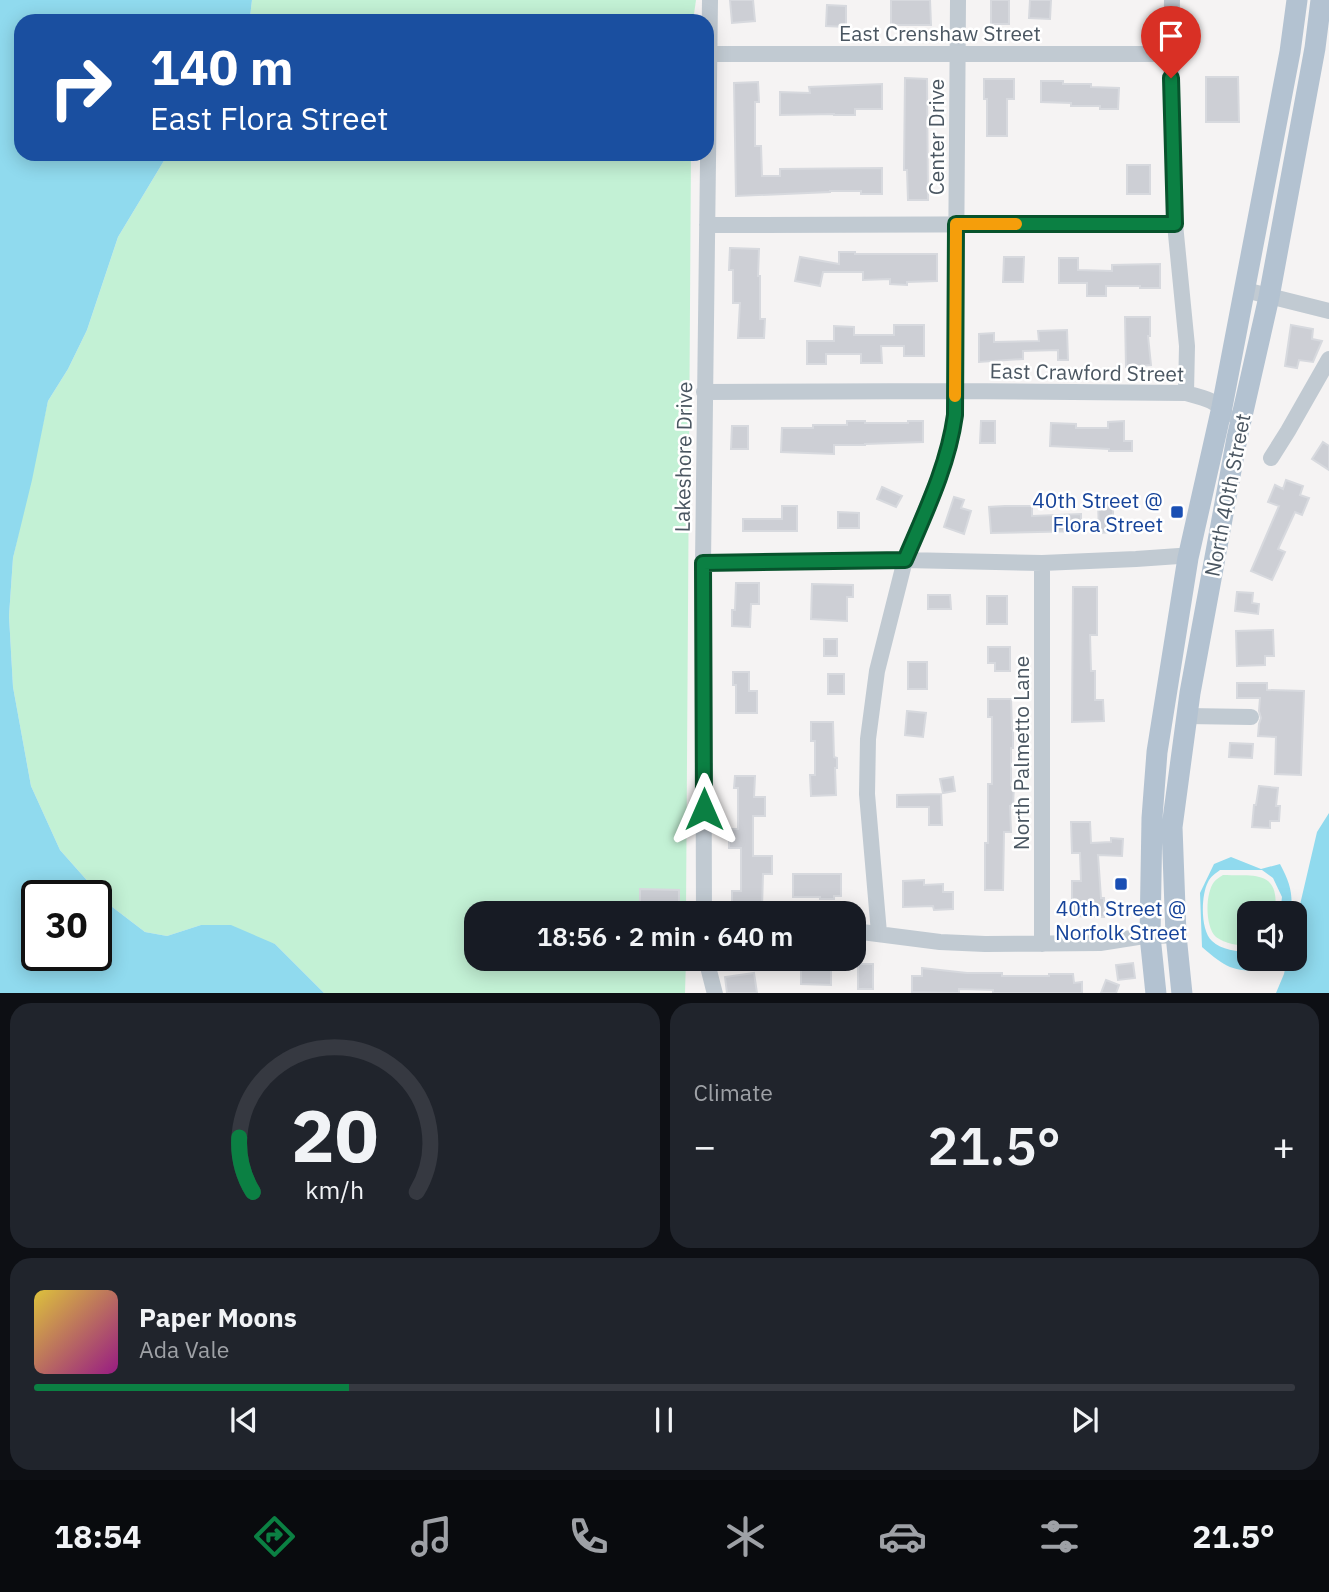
<!DOCTYPE html>
<html lang="en">
<head>
<meta charset="utf-8">
<style>
	:root { --surface:#171b24; --page:#20242c; --text:#f1f3f6; --muted:#9ea1a6; --line:#363941; --accent:#0b8043 }
	body { margin:0; font-family:"IBM Plex Sans",sans-serif; background:var(--page); color:var(--text); height:100vh; display:flex; flex-direction:column; font-size:26px; white-space:nowrap }
	* { box-sizing:border-box; margin:0 }
	p { font-size:23px; color:var(--muted) }
	.icon { flex:none; width:38px; height:38px; fill:none; stroke:currentColor; stroke-width:2; stroke-linecap:round; stroke-linejoin:round }
	.map { position:relative; height:993px; overflow:hidden }
	.details { display:flex; flex-direction:column; gap:10px; padding:10px; background:#0d0f14; flex:1 }
	.details>* { flex:none }
	.banner { position:absolute; left:14px; top:14px; width:700px; height:147px; border-radius:21px; box-shadow:0 4px 18px #0003; background:#1a4fa0; color:#fff; overflow:hidden }
	.tools { position:absolute; left:1237px; top:901px; display:grid; gap:14px }
	.tools a { display:grid; place-items:center; width:70px; height:70px; border-radius:14px; background:var(--surface); box-shadow:0 4px 18px #0003; font-size:35px }
	.speed { position:absolute; left:21px; top:880px; display:flex; gap:14px; font-size:35px; font-weight:700; text-align:center }
	.speed>* { display:grid; place-content:center; width:91px; height:91px; border-radius:50%; background:var(--surface); box-shadow:0 4px 18px #0003; line-height:1 }
	.speed .limit { border:4px solid #111; border-radius:10px; background:#fff; color:#111 }
	.pin { position:absolute; display:grid; place-items:center; width:60px; height:60px; color:#fff; margin:-72px -30px; border-radius:50% 50% 50% 0; rotate:-45deg; box-shadow:0 0 7px #0007 }
	.pin .icon { rotate:45deg }
	.me { position:absolute; width:77px; margin:-38px; rotate:0deg; stroke-linejoin:round; filter:drop-shadow(0 0 5px #0008) }
	.turn { display:flex; align-items:center; gap:24px; height:147px; padding:0 21px; font-size:32px }
	.turn .icon { width:91px; height:91px; stroke-width:2.5 }
	.turn b { display:block; font-size:49px; line-height:60px }
	.big { font-size:52px; font-weight:600; line-height:1.1 }
	.details .tile { flex:1; display:flex; flex-direction:column; justify-content:center; gap:10px; min-width:0; padding:0 24px; border-radius:21px; background:var(--page) }
	.details .dial { align-items:center; gap:0 }
	.dial svg { height:182px; overflow:visible; fill:none; stroke:var(--line); stroke-width:7; stroke-linecap:round; text-anchor:middle }
	.dial text { fill:var(--text); stroke:none }
	.song { display:flex; align-items:center; gap:21px }
	.cover { width:84px; height:84px; border-radius:10px; background:linear-gradient(135deg,hsl(50 70% 55%),hsl(310 70% 35%)) }
	.played { height:7px; border-radius:4px; background:linear-gradient(90deg,var(--accent) 25%,var(--line) 25%) }
	.keys { display:flex; justify-content:space-around; direction:ltr }
	.heat { display:flex; justify-content:space-between; align-items:center; font-size:38px; direction:ltr }
	.details .tiles { flex:1; display:grid; gap:10px; grid-template-columns:1fr 1fr }
	.tile:last-child { grid-column:span 2 }
	.trip { position:absolute; left:464px; top:901px; width:402px; height:70px; border-radius:21px; background:var(--surface); box-shadow:0 4px 18px #0003; font-weight:600; line-height:70px; text-align:center }
	.tab-bar { display:flex; height:112px; justify-content:space-around; align-items:center; background:#090b0e; color:var(--muted) }
	.tab-bar .icon { width:49px; height:49px }
	.tab-bar .on { color:var(--accent) }
	.tab-bar b { font-size:32px; color:var(--text) }
	.map>svg:first-child { display:block }
	.green { fill:#c3f1d5 }
	.water { fill:#90daee; fill-rule:evenodd }
	.building { fill:#cdcfd5; stroke:#d7d9de; stroke-width:2 }
	.lines { fill:none; stroke-linecap:round; stroke-linejoin:round }
	.minor { stroke:#c1cad2; stroke-width:16 }
	.major { stroke:#b3c2d1; stroke-width:21 }
	.route-casing { stroke:#07532c; stroke-width:18 }
	.route { stroke:#0b8043; stroke-width:12 }
	.slow { stroke:#f59e0b; stroke-width:12 }
	.transit-dot { fill:#1a4fb4; stroke:#fff; stroke-width:2.5 }
	.labels { text-anchor:middle; dominant-baseline:central; stroke-width:5; stroke-linejoin:round; paint-order:stroke }
	.street-label { font-size:21px; fill:#4a5661; stroke:#fff }
	.transit-label { font-size:21px; fill:#164399; stroke:#fff; text-anchor:end }
</style>
</head>
<body>
<div class="map">
<svg width="1329" height="994" viewBox="0 0 1329 994">
	<rect width="100%" height="100%" fill="#f5f3f3"/>
	<path class="green" d="M 252,0 L 696,0 L 693,21 L 248,21 L 250,17 Z
		M 168,154 L 691,154 L 686,913 L 476,914 L 476,959 L 686,959 L 685,993 L 324,993 L 275,944 L 201,925 L 167,936 L 145,932 L 107,903 L 60,850 L 31,786 L 13,687 L 9,616 L 13,558 L 48,401 L 68,369 L 87,330 L 118,237 Z
		M 1223,875 C 1256,876 1280,870 1275,913 L 1250,914 L 1249,947 C 1239,945 1225,944 1216,937 C 1205,927 1205,894 1214,882 C 1216,879 1220,877 1223,875 Z"/>
	<path class="water" d="M 0,0 L 252,0 L 250,17 L 248,21 L 21,21 L 21,154 L 168,154 L 118,237 L 87,330 L 68,369 L 48,401 L 32,480 L 13,558 L 9,616 L 13,687 L 31,786 L 60,850 L 107,903 L 145,932 L 167,936 L 201,925 L 231,925 L 275,944 L 324,993 L 0,993 ZM 37,896 L 96,896 L 96,956 L 37,956 Z
		M 1329,813 L 1329,993 L 1276,993 L 1284,974 L 1287,959 L 1295,959 L 1295,926 L 1317,832 Z
		M 1231,857 L 1261,869 L 1280,864 C 1290,883 1293,893 1291,913 L 1280,913 L 1282,897 L 1273,878 L 1262,870 L 1220,870 C 1216,873 1210,877 1208,882 C 1201,895 1200,930 1212,941 C 1221,950 1238,951 1249,953 L 1250,959 L 1271,959 L 1264,971 C 1232,971 1226,968 1202,947 L 1200,893 L 1214,864 Z"/>
	<path class="building" d="M 730,0 L 753,0 L 755,21 L 732,23 Z
		M 891,0 L 930,0 L 931,25 L 891,25 Z
		M 991,0 L 1009,0 L 1009,24 L 991,24 Z
		M 1030,0 L 1051,0 L 1050,19 L 1029,18 Z
		M 827,5 L 846,6 L 846,27 L 826,26 Z
		M 1206,77 L 1238,77 L 1239,122 L 1206,122 Z
		M 905,78 L 927,79 L 928,200 L 908,200 L 907,170 L 904,170 Z
		M 984,79 L 1014,79 L 1014,99 L 1007,99 L 1007,136 L 987,136 L 987,99 L 984,99 Z
		M 1041,81 L 1063,81 L 1063,84 L 1091,84 L 1091,87 L 1119,88 L 1118,109 L 1100,109 L 1100,106 L 1071,106 L 1071,103 L 1041,102 Z
		M 758,82 L 759,102 L 755,102 L 755,146 L 761,146 L 762,176 L 780,176 L 780,169 L 882,168 L 882,194 L 861,194 L 861,191 L 830,191 L 830,192 L 736,196 L 734,83 Z
		M 882,84 L 882,109 L 855,109 L 855,115 L 834,115 L 834,114 L 780,115 L 780,92 L 810,93 L 809,87 Z
		M 1127,165 L 1150,165 L 1150,194 L 1127,194 Z
		M 730,248 L 759,249 L 758,276 L 760,276 L 760,319 L 765,319 L 764,338 L 738,338 L 740,303 L 733,303 L 733,270 L 729,270 Z
		M 839,252 L 855,252 L 855,254 L 937,254 L 937,281 L 907,282 L 907,285 L 890,284 L 890,279 L 863,280 L 863,272 L 823,272 L 820,286 L 795,281 L 800,257 L 839,264 Z
		M 1004,257 L 1024,257 L 1023,282 L 1003,282 Z
		M 1059,258 L 1078,258 L 1078,270 L 1112,271 L 1112,265 L 1160,264 L 1160,288 L 1140,288 L 1140,286 L 1106,286 L 1106,296 L 1087,296 L 1087,283 L 1059,283 Z
		M 1125,317 L 1150,317 L 1150,336 L 1148,336 L 1151,365 L 1126,367 Z
		M 894,325 L 924,325 L 924,356 L 904,356 L 904,346 L 881,346 L 882,363 L 861,363 L 861,354 L 826,354 L 826,364 L 807,364 L 807,341 L 834,341 L 834,326 L 854,327 L 854,335 L 894,335 Z
		M 1291,325 L 1313,329 L 1312,339 L 1322,341 L 1313,362 L 1299,360 L 1297,368 L 1285,366 Z
		M 1067,330 L 1068,360 L 1058,360 L 1058,350 L 1023,351 L 1023,359 L 979,362 L 979,334 L 994,333 L 994,342 L 1039,341 L 1038,331 Z
		M 847,421 L 865,421 L 865,423 L 908,423 L 908,421 L 923,421 L 923,442 L 865,444 L 865,445 L 834,445 L 834,454 L 781,452 L 782,428 L 813,428 L 813,425 L 847,425 Z
		M 981,421 L 995,421 L 995,443 L 980,443 Z
		M 1124,421 L 1124,441 L 1132,441 L 1132,451 L 1109,451 L 1109,449 L 1050,446 L 1051,423 L 1076,424 L 1076,428 L 1108,428 L 1108,422 Z
		M 732,426 L 748,426 L 748,449 L 731,449 Z
		M 1323,442 L 1329,446 L 1329,470 L 1312,459 Z
		M 1286,480 L 1303,486 L 1300,495 L 1309,498 L 1302,515 L 1295,512 L 1278,549 L 1285,552 L 1272,580 L 1251,571 L 1279,506 L 1268,502 L 1275,485 L 1283,489 Z
		M 882,487 L 902,496 L 896,507 L 877,499 Z
		M 954,497 L 964,500 L 961,508 L 971,511 L 964,534 L 944,527 Z
		M 1098,501 L 1113,501 L 1113,532 L 1099,533 Z
		M 782,506 L 797,506 L 797,531 L 743,531 L 743,519 L 782,519 Z
		M 1005,506 L 1032,506 L 1032,516 L 1081,514 L 1081,531 L 991,533 L 989,507 Z
		M 838,512 L 859,513 L 859,528 L 838,528 Z
		M 736,583 L 759,583 L 759,604 L 751,604 L 750,627 L 732,626 L 732,610 L 735,610 Z
		M 812,584 L 853,585 L 853,597 L 847,597 L 847,621 L 811,619 Z
		M 1073,587 L 1097,587 L 1097,635 L 1090,635 L 1091,671 L 1095,671 L 1095,700 L 1103,700 L 1104,721 L 1072,722 Z
		M 1237,592 L 1253,593 L 1252,603 L 1259,604 L 1258,614 L 1235,611 Z
		M 928,595 L 950,595 L 951,609 L 928,609 Z
		M 987,596 L 1007,596 L 1007,624 L 987,624 Z
		M 1273,630 L 1274,656 L 1265,656 L 1265,665 L 1237,666 L 1236,631 Z
		M 824,639 L 837,639 L 837,656 L 824,656 Z
		M 988,647 L 1010,647 L 1010,671 L 995,671 L 995,663 L 988,663 Z
		M 908,662 L 927,662 L 927,689 L 908,689 Z
		M 733,672 L 749,672 L 749,691 L 757,691 L 757,713 L 736,713 L 736,685 L 733,685 Z
		M 828,674 L 844,674 L 844,694 L 828,694 Z
		M 1237,683 L 1267,683 L 1267,690 L 1304,691 L 1301,775 L 1275,774 L 1276,737 L 1258,736 L 1259,724 L 1261,718 L 1259,711 L 1260,698 L 1237,698 Z
		M 988,699 L 1011,699 L 1012,729 L 1013,729 L 1013,748 L 1011,748 L 1011,785 L 1014,785 L 1013,806 L 1010,806 L 1011,832 L 1004,832 L 1003,890 L 985,890 L 985,843 L 988,843 L 988,784 L 992,784 L 992,717 L 988,717 Z
		M 907,711 L 926,713 L 923,737 L 905,735 Z
		M 811,722 L 833,722 L 834,757 L 837,758 L 837,768 L 835,768 L 836,795 L 811,796 L 810,775 L 815,775 L 815,741 L 811,741 Z
		M 1230,743 L 1253,744 L 1252,758 L 1229,757 Z
		M 735,776 L 755,776 L 754,797 L 765,797 L 765,816 L 753,816 L 753,856 L 772,856 L 772,874 L 763,874 L 762,908 L 752,908 L 752,914 L 732,914 L 732,891 L 741,891 L 741,848 L 729,848 L 729,829 L 738,829 L 738,788 L 734,788 Z
		M 953,777 L 955,791 L 943,793 L 940,779 Z
		M 1259,786 L 1278,788 L 1276,806 L 1280,806 L 1279,821 L 1270,821 L 1270,828 L 1252,827 L 1254,805 L 1256,805 Z
		M 941,794 L 942,825 L 929,825 L 929,807 L 897,807 L 897,795 Z
		M 1071,822 L 1090,822 L 1091,843 L 1111,842 L 1111,838 L 1123,839 L 1122,856 L 1098,855 L 1101,898 L 1104,898 L 1104,917 L 1072,916 L 1072,881 L 1081,881 L 1080,853 L 1072,853 Z
		M 793,874 L 841,874 L 841,896 L 834,896 L 834,899 L 820,899 L 820,897 L 793,897 Z
		M 924,880 L 924,885 L 943,884 L 943,892 L 953,892 L 953,909 L 934,910 L 933,906 L 903,907 L 903,881 Z
		M 640,889 L 679,890 L 679,910 L 640,910 Z
		M 801,960 L 831,960 L 831,985 L 801,984 Z
		M 1133,963 L 1135,978 L 1118,980 L 1116,965 Z
		M 858,964 L 873,964 L 873,989 L 858,989 Z
		M 922,968 L 967,973 L 1002,973 L 1002,976 L 1049,976 L 1049,974 L 1073,974 L 1074,983 L 1082,982 L 1082,993 L 993,993 L 993,990 L 959,989 L 959,993 L 912,992 L 912,976 L 922,976 Z
		M 754,973 L 757,993 L 727,993 L 725,977 Z
		M 1106,980 L 1119,985 L 1116,993 L 1101,993 Z"/>
	<g class="lines">
		<path class="minor" d="M 1172,0 L 1171,54 L 1175,224 L 1187,346 L 1186,393
			M 709,54 L 1171,54
			M 707,225 L 1175,224
			M 1245,290 L 1329,311
			M 704,392 L 955,391 L 1186,393 C 1201,397 1218,400 1226,415
			M 1271,458 L 1288,431 L 1329,359
			M 703,563 L 905,560 L 1042,563 L 1136,559 L 1179,556 L 1188,558
			M 1042,563 L 1042,944
			M 1187,716 L 1251,717
			M 704,914 L 703,563 L 710,0
			M 854,931 L 940,942 L 985,944 L 1100,943 L 1138,937 L 1176,935
			M 879,933 L 867,794 L 868,739 L 877,671 L 905,560 L 943,467 L 951,440 L 955,415 L 958,0
			M 706,959 L 715,994"/>
		<path class="major" d="M 1156,994 L 1150,936 L 1152,818 L 1157,752 L 1188,558 L 1222,407 L 1290,52 L 1297,0
			M 1182,994 L 1176,935 L 1172,827 L 1190,693 L 1237,438 L 1269,297 L 1315,48 L 1321,0"/>
	</g>
	<g class="lines">
		<defs>
			<path id="route" d="M 704,809 L 703,563 L 905,560 C 925,513 948,466 955,415 L 956,224 L 1175,224 L 1171,78"/>
		</defs>
		<use href="#route" class="route-casing"/>
		<use href="#route" class="route"/>
		<path class="slow" d="M 955,396 L 956,224 L 1016,224"/>
	</g>
	<g class="transit-dot">
		<rect x="1170" y="505" width="14" height="14" rx="3.5"/>
		<rect x="1114" y="877" width="14" height="14" rx="3.5"/>
	</g>
	<g class="labels">
		<g class="street-label">
			<text x="940" y="33">East Crenshaw Street</text>
			<text transform="translate(936 137) rotate(-90)">Center Drive</text>
			<text transform="translate(1087 372) rotate(1)">East Crawford Street</text>
			<text transform="translate(683 457) rotate(-89)">Lakeshore Drive</text>
			<text transform="translate(1227 495) rotate(-79)">North 40th Street</text>
			<text transform="translate(1021 753) rotate(-90)">North Palmetto Lane</text>
		</g>
		<g class="transit-label">
			<text x="1163" y="500">40th Street @<tspan x="1163" dy="24">Flora Street</tspan></text>
			<text x="1121" y="908" text-anchor="middle">40th Street @<tspan x="1121" dy="24">Norfolk Street</tspan></text>
		</g>
	</g>
</svg>
<div class="tools">
<a><svg class="icon" aria-label="sound" viewBox="0 0 24 24"><path d="M4 9h4l5-4v14l-5-4H4zM17 9q2 3 0 6"/></svg></a>
</div>
<div class="speed"><div class="limit">30</div></div>
<div class="pin" style="left:1171px;top:78px;background:#d93025"><svg class="icon" aria-label="arrive" viewBox="0 0 24 24"><path d="M6 21V4h12l-3 4 3 4H6"/></svg></div>
<svg class="me" style="left:704px;top:809px" viewBox="-20 -20 40 40"><path d="M0-17L14 15 0 8-14 15z" fill="#0b8043" stroke="#fff" stroke-width="4"/></svg>
<div class="trip">18:56 · 2 min · 640 m</div>
<div class="banner">
<div class="turn"><svg class="icon" aria-label="right" viewBox="0 0 24 24"><path d="M7 20v-9h11M14 6l5 5-5 5"/></svg><div><b>140 m</b>East Flora Street</div></div>
</div>
</div>
<section class="details">
<div class="tiles">
<div class="tile dial"><svg viewBox="0 0 100 80">
<path d="M14 69A42 42 0 1 1 86 69"/>
<path d="M14 69A42 42 0 0 1 8 45" stroke="#0b8043"/>
<text x="50" y="56" font-size="32" font-weight="700">20</text>
<text x="50" y="72" font-size="11">km/h</text>
</svg></div>
<div class="tile"><p>Climate</p>
<div class="heat"><a>−</a><b class="big">21.5°</b><a>+</a></div>
</div>
<div class="tile">
<div class="song"><i class="cover"></i><div><b>Paper Moons</b><p>Ada Vale</p></div></div>
<div class="played"></div>
<div class="keys"><svg class="icon" aria-label="previous" viewBox="0 0 24 24"><path d="M18 5L8 12l10 7zM5 5v14"/></svg><svg class="icon" aria-label="pause" viewBox="0 0 24 24"><path d="M8 5v14M16 5v14"/></svg><svg class="icon" aria-label="next" viewBox="0 0 24 24"><path d="M6 5l10 7-10 7zM19 5v14"/></svg></div>
</div>
</div>
</section>
<nav class="tab-bar">
<b>18:54</b>
<svg class="icon on" aria-label="directions" viewBox="0 0 24 24"><path d="M12 3l9 9-9 9-9-9zM9 14v-3h6M13 9l2 2-2 2"/></svg>
<svg class="icon" aria-label="music" viewBox="0 0 24 24"><path d="M9 18V5l10-2v13"/><circle cx="6" cy="18" r="3"/><circle cx="16" cy="16" r="3"/></svg>
<svg class="icon" aria-label="phone" viewBox="0 0 24 24"><path d="M5 4h4l2 5-3 2q2 4 5 5l2-3 5 2v4C11 20 4 13 5 4z"/></svg>
<svg class="icon" aria-label="climate" viewBox="0 0 24 24"><path d="M12 3v18M4 7l16 10M4 17L20 7"/></svg>
<svg class="icon" aria-label="car" viewBox="0 0 24 24"><path d="M5 17H2v-5l4-1 3-4h7l3 4 3 1v5h-3M9 17h6M6 11h13"/><circle cx="7" cy="17" r="2"/><circle cx="17" cy="17" r="2"/></svg>
<svg class="icon" aria-label="filters" viewBox="0 0 24 24"><path d="M4 7h16M4 17h16"/><circle cx="9" cy="7" r="2"/><circle cx="15" cy="17" r="2"/></svg>
<b>21.5°</b>
</nav>
</body>
</html>
